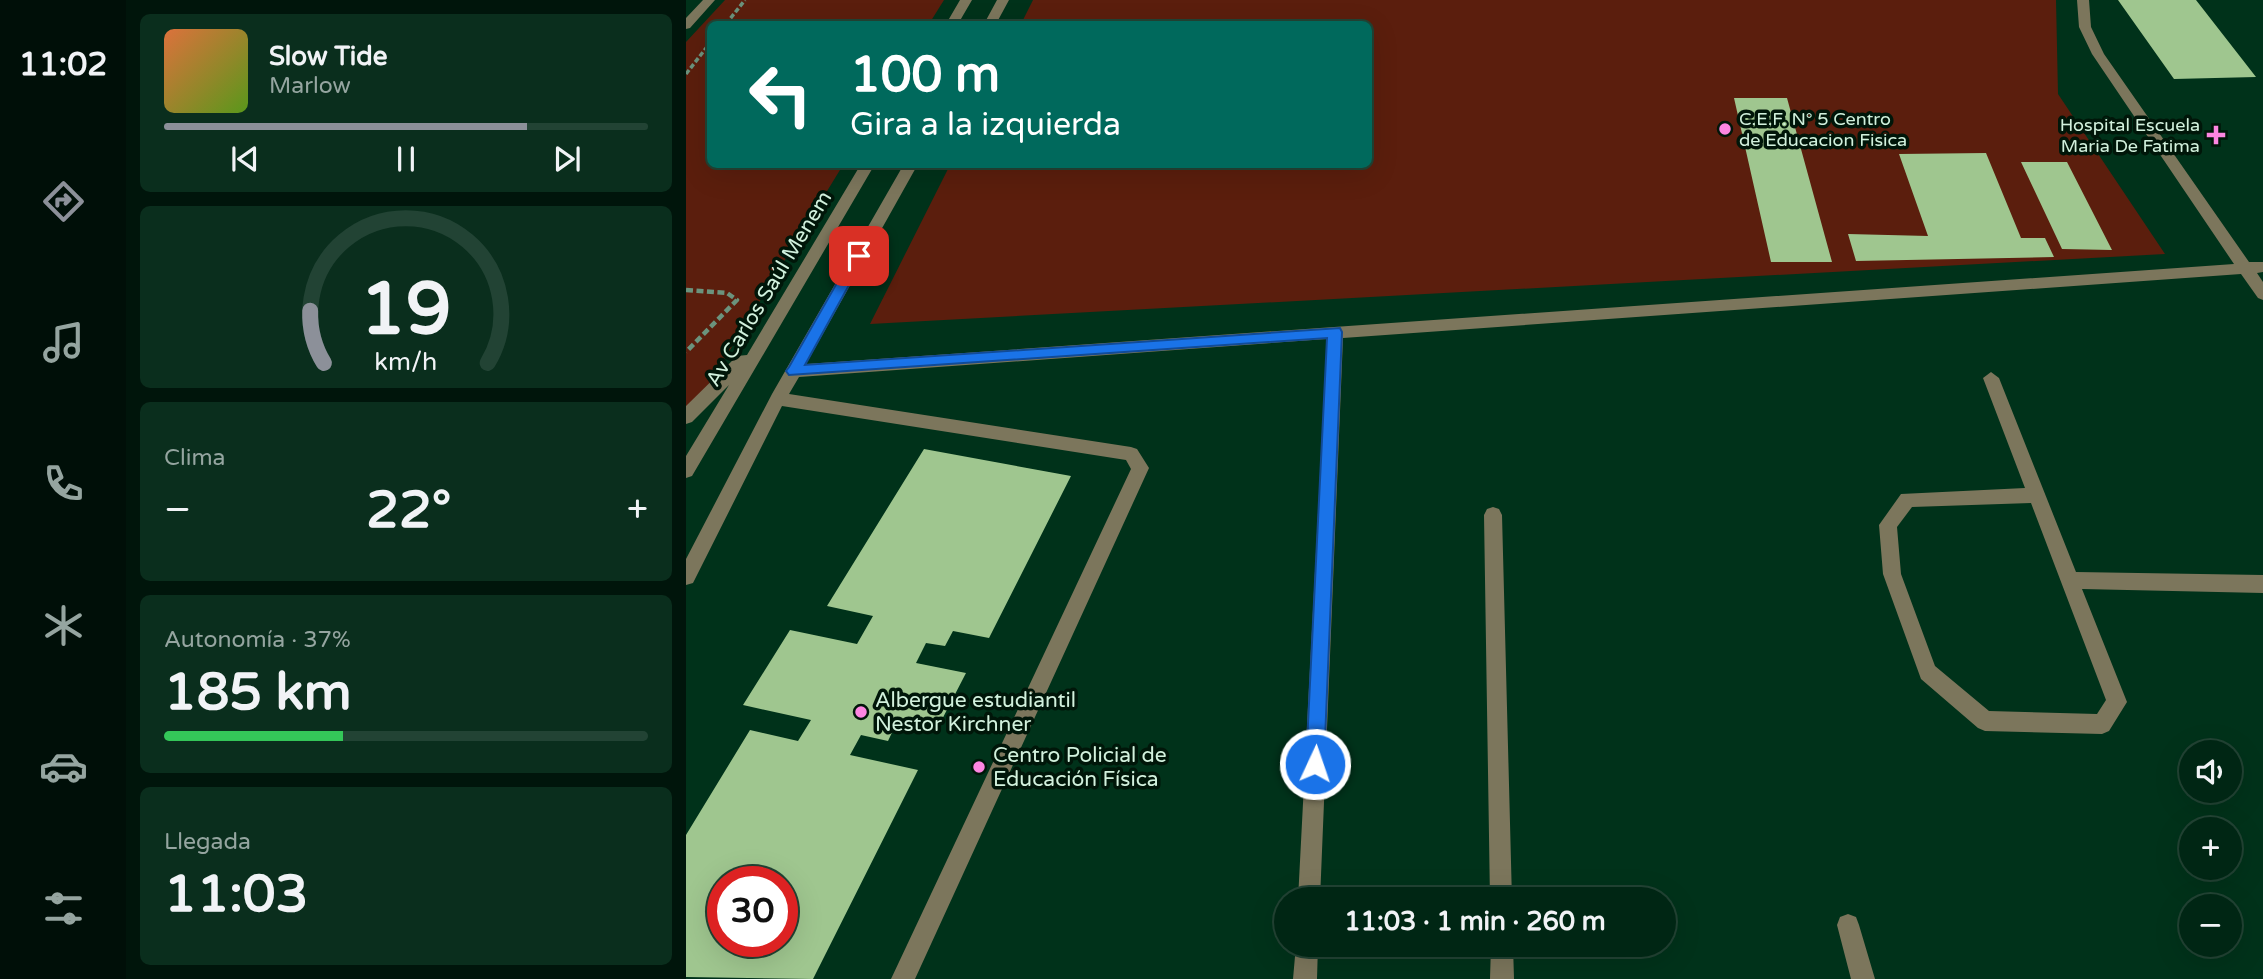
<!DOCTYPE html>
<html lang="es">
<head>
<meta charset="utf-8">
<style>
	:root { --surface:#002614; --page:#0a2e1d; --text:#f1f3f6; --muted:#95a5a0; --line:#224334; --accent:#8c9099 }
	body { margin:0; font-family:"Varela Round",sans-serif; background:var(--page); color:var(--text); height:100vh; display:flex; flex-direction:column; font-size:26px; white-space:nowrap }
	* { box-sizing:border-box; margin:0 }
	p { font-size:23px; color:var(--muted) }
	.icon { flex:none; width:38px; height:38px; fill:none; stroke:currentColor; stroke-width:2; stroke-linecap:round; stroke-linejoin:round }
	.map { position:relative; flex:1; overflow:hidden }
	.details { display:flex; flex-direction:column; gap:14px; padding:14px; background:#00150b; width:560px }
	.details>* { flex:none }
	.banner { position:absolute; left:21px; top:21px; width:665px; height:147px; border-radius:10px; box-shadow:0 7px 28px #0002,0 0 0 2px var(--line); background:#00695c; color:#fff; overflow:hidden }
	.tools { position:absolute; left:1493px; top:740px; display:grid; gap:14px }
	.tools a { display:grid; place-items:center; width:63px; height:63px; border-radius:50%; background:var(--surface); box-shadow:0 7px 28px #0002,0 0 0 2px var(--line); font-size:35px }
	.speed { position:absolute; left:21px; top:866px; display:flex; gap:14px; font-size:35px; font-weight:700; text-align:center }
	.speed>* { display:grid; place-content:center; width:91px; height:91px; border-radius:50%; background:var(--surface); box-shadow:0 7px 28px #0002,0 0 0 2px var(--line); line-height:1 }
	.speed .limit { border:10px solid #d22; background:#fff; color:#111 }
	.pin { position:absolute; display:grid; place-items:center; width:60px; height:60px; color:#fff; margin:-30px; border-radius:14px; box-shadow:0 4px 10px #0006 }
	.me { position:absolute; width:77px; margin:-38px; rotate:3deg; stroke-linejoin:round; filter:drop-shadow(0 0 5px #0008) }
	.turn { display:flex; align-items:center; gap:24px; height:147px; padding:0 28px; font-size:32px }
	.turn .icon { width:91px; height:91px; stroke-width:2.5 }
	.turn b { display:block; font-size:49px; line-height:60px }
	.big { font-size:52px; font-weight:700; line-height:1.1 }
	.details .widget { flex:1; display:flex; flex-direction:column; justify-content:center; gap:10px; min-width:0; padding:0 24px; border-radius:10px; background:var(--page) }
	.details .dial { align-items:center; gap:0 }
	.dial svg { height:182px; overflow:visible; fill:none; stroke:var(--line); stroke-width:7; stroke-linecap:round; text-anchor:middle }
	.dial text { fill:var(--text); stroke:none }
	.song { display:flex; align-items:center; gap:21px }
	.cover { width:84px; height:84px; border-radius:10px; background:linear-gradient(135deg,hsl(20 70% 55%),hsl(90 70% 35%)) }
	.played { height:7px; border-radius:4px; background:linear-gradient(90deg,var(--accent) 75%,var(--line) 75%) }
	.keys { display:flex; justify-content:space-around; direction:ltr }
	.heat { display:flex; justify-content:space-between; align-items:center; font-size:38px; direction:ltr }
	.charge { height:10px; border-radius:5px; background:linear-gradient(90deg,#34c759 37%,var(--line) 0) }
	.trip { position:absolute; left:588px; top:887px; width:402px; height:70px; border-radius:35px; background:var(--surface); box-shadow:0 7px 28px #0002,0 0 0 2px var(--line); font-weight:700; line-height:70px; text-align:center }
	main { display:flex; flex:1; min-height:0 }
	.tab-bar { display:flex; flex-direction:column; width:126px; justify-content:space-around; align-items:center; background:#000f08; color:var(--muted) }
	.tab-bar .icon { width:49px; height:49px }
	.tab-bar .selected { color:var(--accent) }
	.tab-bar b { font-size:32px; color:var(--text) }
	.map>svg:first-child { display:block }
	.green { fill:#5b1e0d }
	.building { fill:#9fc68f; fill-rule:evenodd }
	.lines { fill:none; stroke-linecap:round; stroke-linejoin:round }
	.path-far1 { stroke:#6b937d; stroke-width:3.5; stroke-dasharray:5 2.5; stroke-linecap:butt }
	.path { stroke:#6b937d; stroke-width:4.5; stroke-dasharray:7 3.5; stroke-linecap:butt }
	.minor { fill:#7c765c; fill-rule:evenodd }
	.route { fill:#1a73e8; stroke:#114b97; stroke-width:2 }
	.poi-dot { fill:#fd86e1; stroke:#001609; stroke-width:2.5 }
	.labels { text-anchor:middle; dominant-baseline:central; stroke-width:7; stroke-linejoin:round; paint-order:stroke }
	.far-poi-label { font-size:18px; fill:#d2f1dd; stroke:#001609; text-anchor:start }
	.street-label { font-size:21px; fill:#d2f1dd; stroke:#001609 }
	.poi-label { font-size:21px; fill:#d2f1dd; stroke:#001609; text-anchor:start }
</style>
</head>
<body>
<main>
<nav class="tab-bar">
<b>11:02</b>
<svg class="icon selected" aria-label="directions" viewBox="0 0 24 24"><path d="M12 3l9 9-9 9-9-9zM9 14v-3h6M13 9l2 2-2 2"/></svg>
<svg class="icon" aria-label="music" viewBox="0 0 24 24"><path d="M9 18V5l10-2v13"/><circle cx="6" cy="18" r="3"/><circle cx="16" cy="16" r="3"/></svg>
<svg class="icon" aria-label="phone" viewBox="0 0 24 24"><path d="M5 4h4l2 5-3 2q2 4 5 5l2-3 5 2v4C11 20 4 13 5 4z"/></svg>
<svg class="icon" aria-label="climate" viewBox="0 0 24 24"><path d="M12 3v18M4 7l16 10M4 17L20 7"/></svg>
<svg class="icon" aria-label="car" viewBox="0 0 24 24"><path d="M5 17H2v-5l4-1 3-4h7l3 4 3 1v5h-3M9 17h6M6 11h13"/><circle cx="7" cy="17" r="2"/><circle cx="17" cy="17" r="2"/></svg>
<svg class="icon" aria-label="filters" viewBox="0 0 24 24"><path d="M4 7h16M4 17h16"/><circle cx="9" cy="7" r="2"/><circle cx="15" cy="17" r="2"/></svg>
</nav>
<section class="details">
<div class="widget">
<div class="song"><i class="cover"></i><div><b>Slow Tide</b><p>Marlow</p></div></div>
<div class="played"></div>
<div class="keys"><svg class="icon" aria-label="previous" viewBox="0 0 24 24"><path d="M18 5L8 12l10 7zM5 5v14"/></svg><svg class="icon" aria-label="pause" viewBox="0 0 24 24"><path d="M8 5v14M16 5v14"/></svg><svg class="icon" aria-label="next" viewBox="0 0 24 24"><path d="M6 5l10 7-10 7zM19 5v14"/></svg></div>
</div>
<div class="widget dial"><svg viewBox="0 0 100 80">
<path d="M14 69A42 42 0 1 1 86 69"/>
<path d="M14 69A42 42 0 0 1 8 46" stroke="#8c9099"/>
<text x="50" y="56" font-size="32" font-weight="700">19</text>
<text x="50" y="72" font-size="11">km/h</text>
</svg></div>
<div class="widget"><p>Clima</p>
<div class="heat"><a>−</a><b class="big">22°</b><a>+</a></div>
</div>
<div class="widget"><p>Autonomía · 37%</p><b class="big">185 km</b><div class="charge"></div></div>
<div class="widget"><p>Llegada</p><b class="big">11:03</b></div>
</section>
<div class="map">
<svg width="1577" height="979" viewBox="0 0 1577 979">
	<rect width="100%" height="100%" fill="#00321a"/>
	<path class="green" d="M 39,0 L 258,0 L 243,24 L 24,24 L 24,164 L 157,165 L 0,422 L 0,42 Z
		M 347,0 L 1370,0 L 1372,94 L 1479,254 L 184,324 L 264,165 L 682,164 L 682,24 L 335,24 Z"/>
	<path class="building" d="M 1432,0 L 1510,0 L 1570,77 L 1488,79 Z
		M 1048,98 L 1101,98 L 1146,262 L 1085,262 Z
		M 1300,153 L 1335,238 L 1359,238 L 1368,257 L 1170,261 L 1162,234 L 1242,236 L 1213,154 Z
		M 1335,162 L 1381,162 L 1426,250 L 1376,249 Z
		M 238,449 L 385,476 L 303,638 L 267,631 L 259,646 L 240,643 L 230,663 L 280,673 L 250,731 L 211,722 L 202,741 L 175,735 L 164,755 L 232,770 L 127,979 L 0,977 L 0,835 L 64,730 L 112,741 L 125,720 L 57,705 L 104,630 L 171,644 L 187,616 L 141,606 ZM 37,882 L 96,882 L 96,942 L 37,942 Z"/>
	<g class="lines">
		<path class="path-far1" d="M 40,24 L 59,0
			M 0,74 L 24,43"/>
		<path class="path" d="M 0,290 L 41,293 L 51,300 L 0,352"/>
		<path class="minor" d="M 17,0 L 29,0 L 4,28 L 0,29 L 0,18 Z
			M 274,0 L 286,0 L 272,24 L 260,24 Z
			M 311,0 L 323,0 L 310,24 L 298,24 Z
			M 1391,0 L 1403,0 L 1405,27 L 1418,54 L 1563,262 L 1577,262 L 1577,272 L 1571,273 L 1577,282 L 1577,300 L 1572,298 L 1555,274 L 657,338 L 634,900 L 612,900 L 641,339 L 113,377 L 103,394 L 445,447 L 451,449 L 463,468 L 229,979 L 205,979 L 445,469 L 440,460 L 96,406 L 7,583 L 0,585 L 0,559 L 86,394 L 218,164 L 232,164 L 120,364 L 1548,264 L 1406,54 L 1393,27 Z
			M 175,164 L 189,164 L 6,476 L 0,478 L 0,456 L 43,385 L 6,422 L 0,424 L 0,406 L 51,356 L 61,355 Z
			M 1305,372 L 1313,378 L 1390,572 L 1577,575 L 1577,593 L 1396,589 L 1441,702 L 1423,731 L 1416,734 L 1299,731 L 1292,728 L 1235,679 L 1197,574 L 1193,525 L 1215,494 L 1339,488 L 1297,378 ZM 1345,503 L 1420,700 L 1411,714 L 1303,711 L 1249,666 L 1215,574 L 1211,527 L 1226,507 Z
			M 807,507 L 813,509 L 816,515 L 826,900 L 804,900 L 798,515 L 801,509 Z
			M 1162,914 L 1170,917 L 1173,925 L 1189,979 L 1165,979 L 1151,925 L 1154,917 Z
			M 610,945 L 632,945 L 631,979 L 607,979 Z
			M 805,945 L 827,945 L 828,979 L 804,979 Z"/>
	</g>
	<path class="route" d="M 173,251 L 179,256 L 119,365 L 654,328 L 656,332 L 638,764 L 636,771 L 629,774 L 622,771 L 620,764 L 641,338 L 103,375 L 100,371 L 103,367 L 168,253 Z"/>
	<g class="poi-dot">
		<circle cx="1039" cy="129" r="7"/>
		<path d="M1526.5 124.5h7v7h7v7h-7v7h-7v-7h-7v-7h7z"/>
		<circle cx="175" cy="712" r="7"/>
		<circle cx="293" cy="767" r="7"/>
	</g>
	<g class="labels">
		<g class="far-poi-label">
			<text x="1053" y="119">C.E.F. N° 5 Centro<tspan x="1053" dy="21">de Educacion Fisica</tspan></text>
			<text x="1514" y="125" text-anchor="end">Hospital Escuela<tspan x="1514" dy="21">Maria De Fatima</tspan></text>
		</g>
		<g class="street-label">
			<text transform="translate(83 289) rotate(-59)">Av Carlos Saúl Menem</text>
		</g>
		<g class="poi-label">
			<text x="189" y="700">Albergue estudiantil<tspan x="189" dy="24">Nestor Kirchner</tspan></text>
			<text x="307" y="755">Centro Policial de<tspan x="307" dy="24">Educación Física</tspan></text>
		</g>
	</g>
</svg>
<div class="tools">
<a><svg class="icon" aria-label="sound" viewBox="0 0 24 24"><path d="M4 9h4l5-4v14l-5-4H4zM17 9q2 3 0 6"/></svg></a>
<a>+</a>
<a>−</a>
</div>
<div class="speed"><div class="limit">30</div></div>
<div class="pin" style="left:173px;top:256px;background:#d93025"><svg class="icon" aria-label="arrive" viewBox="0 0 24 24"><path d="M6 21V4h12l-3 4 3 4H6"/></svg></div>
<svg class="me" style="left:629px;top:764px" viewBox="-20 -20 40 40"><circle r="17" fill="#1a73e8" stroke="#fff" stroke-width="3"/><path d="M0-11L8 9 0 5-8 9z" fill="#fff"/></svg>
<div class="trip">11:03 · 1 min · 260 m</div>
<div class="banner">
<div class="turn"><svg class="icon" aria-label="left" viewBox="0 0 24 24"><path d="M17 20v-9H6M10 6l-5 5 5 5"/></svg><div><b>100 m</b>Gira a la izquierda</div></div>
</div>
</div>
</main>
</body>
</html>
